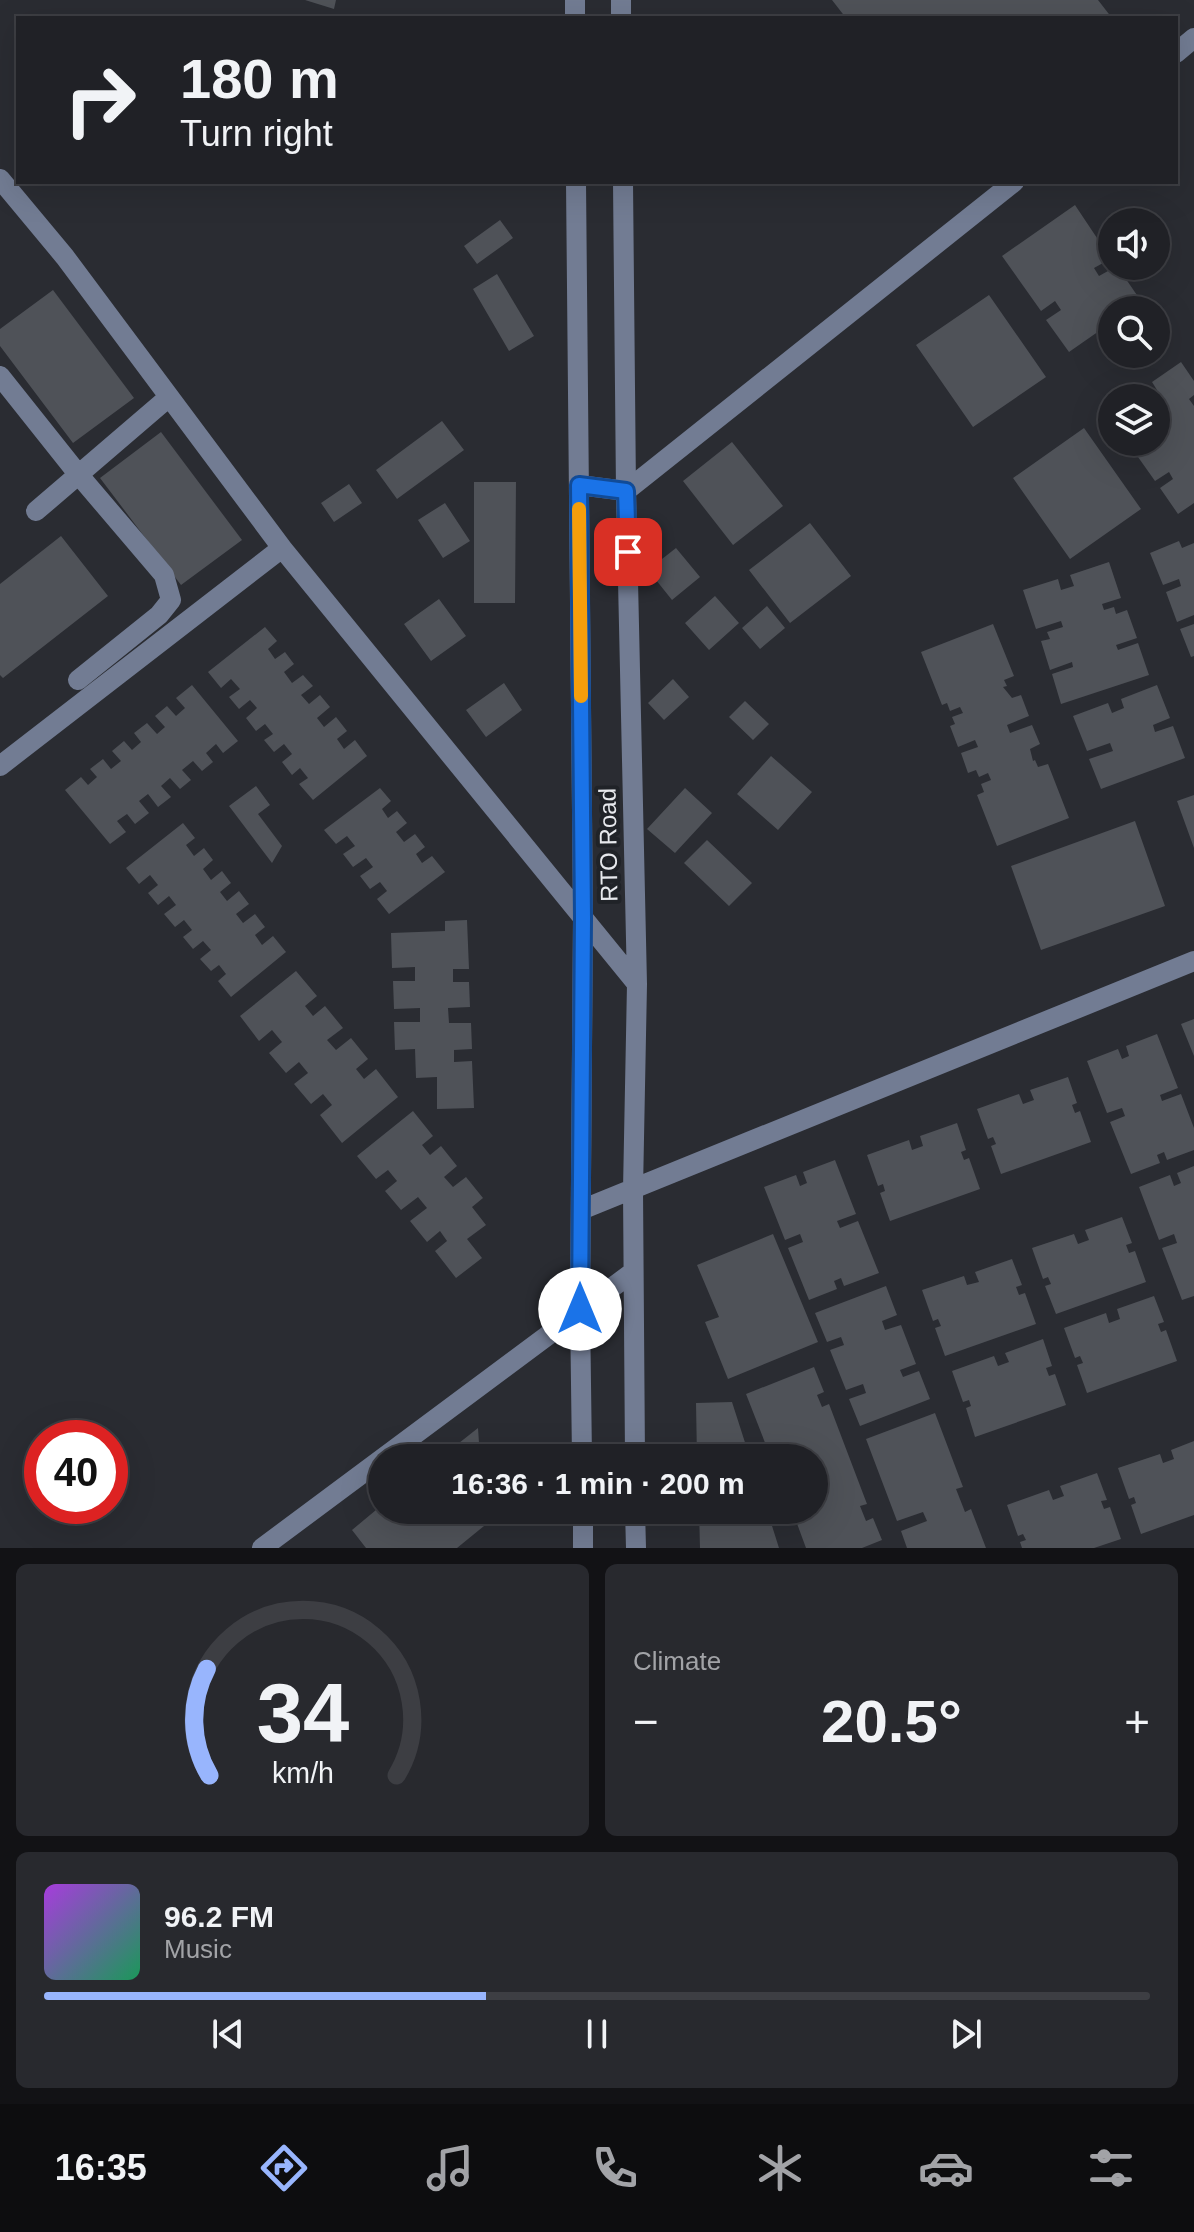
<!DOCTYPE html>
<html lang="en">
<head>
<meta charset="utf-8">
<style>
	:root { --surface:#202126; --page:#28292e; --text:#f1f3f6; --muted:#a2a3a7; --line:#3d3e43; --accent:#98b5fd }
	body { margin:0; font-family:Arial,sans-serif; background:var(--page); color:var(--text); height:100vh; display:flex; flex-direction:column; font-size:30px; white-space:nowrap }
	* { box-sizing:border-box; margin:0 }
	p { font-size:26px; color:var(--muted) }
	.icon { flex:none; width:44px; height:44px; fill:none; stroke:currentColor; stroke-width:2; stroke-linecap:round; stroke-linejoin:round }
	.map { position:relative; height:1548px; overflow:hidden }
	.details { display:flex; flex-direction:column; gap:16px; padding:16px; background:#121215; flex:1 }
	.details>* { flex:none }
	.top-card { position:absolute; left:16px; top:16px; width:1162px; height:168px; border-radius:0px; box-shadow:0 8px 32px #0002,0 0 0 2px var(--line); background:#202126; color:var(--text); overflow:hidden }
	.buttons { position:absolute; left:1098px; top:208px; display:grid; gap:16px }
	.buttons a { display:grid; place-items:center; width:72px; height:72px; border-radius:50%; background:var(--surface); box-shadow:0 8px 32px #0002,0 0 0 2px var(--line); font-size:40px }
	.speed { position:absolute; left:24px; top:1420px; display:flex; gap:16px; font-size:40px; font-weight:700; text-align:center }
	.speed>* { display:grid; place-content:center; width:104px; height:104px; border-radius:50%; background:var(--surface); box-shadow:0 8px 32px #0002,0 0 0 2px var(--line); line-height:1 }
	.speed .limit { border:12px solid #d22; background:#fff; color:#111 }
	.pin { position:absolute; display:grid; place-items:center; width:68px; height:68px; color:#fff; margin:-34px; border-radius:16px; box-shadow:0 4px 12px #0006 }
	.me { position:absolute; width:88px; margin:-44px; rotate:0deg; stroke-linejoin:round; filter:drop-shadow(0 0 6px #0008) }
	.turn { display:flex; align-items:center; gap:28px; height:168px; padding:0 32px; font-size:36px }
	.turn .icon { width:104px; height:104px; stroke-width:2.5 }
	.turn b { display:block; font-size:56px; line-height:68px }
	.big { font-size:60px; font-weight:800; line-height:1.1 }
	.details .widget { flex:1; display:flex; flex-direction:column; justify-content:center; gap:12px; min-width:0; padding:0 28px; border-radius:12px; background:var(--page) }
	.details .dial { align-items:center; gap:0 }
	.dial svg { height:208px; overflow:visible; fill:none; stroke:var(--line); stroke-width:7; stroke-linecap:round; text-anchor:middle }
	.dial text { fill:var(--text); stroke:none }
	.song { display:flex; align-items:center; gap:24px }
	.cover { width:96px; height:96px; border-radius:12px; background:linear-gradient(135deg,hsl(280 70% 55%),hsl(150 70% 35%)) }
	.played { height:8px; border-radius:4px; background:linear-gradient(90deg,var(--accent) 40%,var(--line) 40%) }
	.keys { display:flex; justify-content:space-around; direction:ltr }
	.heat { display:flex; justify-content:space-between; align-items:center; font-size:44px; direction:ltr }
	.details .tiles { flex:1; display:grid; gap:16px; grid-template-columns:1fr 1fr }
	.widget:last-child { grid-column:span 2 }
	.trip { position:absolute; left:368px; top:1444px; width:460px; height:80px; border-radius:40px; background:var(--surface); box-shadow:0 8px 32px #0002,0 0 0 2px var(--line); font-weight:800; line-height:80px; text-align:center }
	.menu { display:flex; height:128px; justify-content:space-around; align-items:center; background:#0d0d0f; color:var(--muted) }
	.menu .icon { width:56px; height:56px }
	.menu .selected { color:var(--accent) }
	.menu b { font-size:36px; color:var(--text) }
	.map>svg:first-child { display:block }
	.building { fill:#4f5258 }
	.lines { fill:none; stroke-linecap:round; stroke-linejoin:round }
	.minor { stroke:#727c93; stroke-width:20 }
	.route-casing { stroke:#114b97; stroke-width:20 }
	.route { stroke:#1a73e8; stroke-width:14 }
	.slow { stroke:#f59e0b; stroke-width:14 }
	.labels { text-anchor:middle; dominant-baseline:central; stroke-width:8; stroke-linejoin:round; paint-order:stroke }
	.street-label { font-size:24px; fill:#e7e9ed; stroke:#202328 }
</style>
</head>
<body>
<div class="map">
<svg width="1194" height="1548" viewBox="0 0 1194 1548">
	<rect width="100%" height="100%" fill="#2a2c32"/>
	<path class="building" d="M 305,0 L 336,0 L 334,9 Z
		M 832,0 L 1098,0 L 1112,18 L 846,18 Z
		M 1075,205 L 1107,253 L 1099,258 L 1103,263 L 1094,268 L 1099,276 L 1117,266 L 1141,301 L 1129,310 L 1112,310 L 1112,322 L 1069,352 L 1046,320 L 1061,310 L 1055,301 L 1041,311 L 1002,256 Z
		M 500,220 L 513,238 L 477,264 L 464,246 Z
		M 497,274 L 534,336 L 509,351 L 473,289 Z
		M 53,290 L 134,398 L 73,443 L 0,346 L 0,329 Z
		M 989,295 L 1046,377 L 973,427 L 916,345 Z
		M 1181,362 L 1194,381 L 1194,395 L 1189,399 L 1194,406 L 1194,503 L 1178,514 L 1160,488 L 1173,479 L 1169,472 L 1155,481 L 1138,457 L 1155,445 L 1152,442 L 1156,442 L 1156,398 L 1145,398 L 1157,390 L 1152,382 Z
		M 442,421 L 464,450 L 397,499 L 376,470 Z
		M 1084,428 L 1141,509 L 1070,559 L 1013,478 Z
		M 161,432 L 242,540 L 181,585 L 100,478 Z
		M 732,442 L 783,506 L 733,545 L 683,481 Z
		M 474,482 L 516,482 L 515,603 L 474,603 Z
		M 349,484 L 362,503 L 334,522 L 321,503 Z
		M 445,503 L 470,541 L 443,558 L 418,520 Z
		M 810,523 L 851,576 L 790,623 L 749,570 Z
		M 61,536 L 108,596 L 3,678 L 0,675 L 0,584 Z
		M 1179,541 L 1182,548 L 1194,543 L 1194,615 L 1177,622 L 1166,592 L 1181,586 L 1179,579 L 1163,585 L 1150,553 Z
		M 676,548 L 700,577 L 672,600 L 648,570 Z
		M 1109,562 L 1121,598 L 1102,604 L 1104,610 L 1114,607 L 1116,614 L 1127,610 L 1137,638 L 1116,645 L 1118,650 L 1138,643 L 1149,675 L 1061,704 L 1052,674 L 1073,667 L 1072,662 L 1050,670 L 1041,641 L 1050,639 L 1047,632 L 1063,627 L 1061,621 L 1036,629 L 1023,590 L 1058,579 L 1061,590 L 1074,586 L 1070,575 Z
		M 715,596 L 739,623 L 709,650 L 685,623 Z
		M 439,599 L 466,636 L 431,661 L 404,624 Z
		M 767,606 L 785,628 L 760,649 L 742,628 Z
		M 993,624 L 1014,676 L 1004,680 L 1007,686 L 1003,687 L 1012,698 L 1021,695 L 1029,716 L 1007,725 L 1010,733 L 1032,725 L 1040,744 L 1030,749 L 1033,761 L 1035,760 L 1038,767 L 1048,764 L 1069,818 L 997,846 L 977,795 L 984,792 L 981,784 L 991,780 L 988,773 L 979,777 L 976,770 L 968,773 L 961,753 L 978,747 L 975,740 L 958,747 L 950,726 L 955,724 L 952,717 L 963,713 L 960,707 L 950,711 L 947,703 L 942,705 L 921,652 Z
		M 1194,624 L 1194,656 L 1191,657 L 1180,629 Z
		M 265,627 L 277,641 L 268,649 L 275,659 L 285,652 L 294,664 L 284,672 L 292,683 L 303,675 L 313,686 L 301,695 L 309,704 L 320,695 L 330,707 L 317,718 L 324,727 L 336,717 L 347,731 L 337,739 L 344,749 L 355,740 L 367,756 L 313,800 L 299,784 L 308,778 L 300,768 L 292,775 L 282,762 L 292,754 L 284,744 L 274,752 L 264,740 L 273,734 L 265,724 L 256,731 L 246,718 L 257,708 L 250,700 L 239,709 L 229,697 L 240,689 L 231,679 L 221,688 L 208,672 Z
		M 673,679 L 689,697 L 664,720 L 648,703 Z
		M 504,683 L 522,710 L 486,737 L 466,710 Z
		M 192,685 L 238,741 L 223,753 L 216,744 L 206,753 L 213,762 L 202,771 L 193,761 L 182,770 L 191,780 L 180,789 L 170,778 L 161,786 L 171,797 L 158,807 L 148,794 L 139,801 L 149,813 L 135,824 L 127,814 L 117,821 L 126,832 L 110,844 L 65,790 L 81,777 L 88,785 L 97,777 L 90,769 L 103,759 L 111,769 L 121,761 L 112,751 L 124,741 L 132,750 L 141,742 L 134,733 L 147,723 L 157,734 L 165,727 L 155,716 L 167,706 L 176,716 L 185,708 L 176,698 Z
		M 1157,685 L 1170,718 L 1153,725 L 1155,732 L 1173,726 L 1185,758 L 1101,789 L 1089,759 L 1113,751 L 1110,743 L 1087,751 L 1073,716 L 1108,703 L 1112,713 L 1124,708 L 1121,699 Z
		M 745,701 L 769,724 L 753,740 L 729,717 Z
		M 771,756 L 812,792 L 778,830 L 737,794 Z
		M 256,786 L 270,805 L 258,814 L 282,846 L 272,863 L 229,806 Z
		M 380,788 L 391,801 L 382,809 L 388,818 L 397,811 L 407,823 L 396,832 L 404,842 L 415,834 L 425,847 L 416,854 L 422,863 L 432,856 L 445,872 L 389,914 L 377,899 L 387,891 L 380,882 L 370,889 L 360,876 L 373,867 L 366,858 L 353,867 L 343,854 L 355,846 L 347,836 L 336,844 L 324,830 Z
		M 685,788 L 712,813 L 675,853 L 647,829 Z
		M 1194,795 L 1194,848 L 1177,801 Z
		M 1135,821 L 1165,906 L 1041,950 L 1011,866 Z
		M 183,823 L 195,838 L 186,845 L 194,856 L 204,848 L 213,860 L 203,869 L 211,880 L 222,871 L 231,883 L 220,892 L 227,901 L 239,891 L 249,904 L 236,914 L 243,923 L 255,914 L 265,927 L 255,935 L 262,945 L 273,936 L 286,952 L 231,997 L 218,981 L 226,974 L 219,965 L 211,971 L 200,959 L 211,950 L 203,941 L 193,949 L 183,937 L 192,930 L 184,920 L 175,927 L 164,914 L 176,905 L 169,896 L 158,905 L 148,893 L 158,885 L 150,875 L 139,884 L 126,868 Z
		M 707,840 L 752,883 L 729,906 L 684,863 Z
		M 467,920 L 469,969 L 453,969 L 453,982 L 469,982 L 470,1007 L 448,1008 L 449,1023 L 471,1023 L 472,1049 L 454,1050 L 454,1062 L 472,1061 L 474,1108 L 437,1109 L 437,1077 L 416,1078 L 415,1049 L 395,1050 L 394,1022 L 420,1022 L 420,1008 L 394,1009 L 393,981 L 415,981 L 415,967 L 392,968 L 391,933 L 445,931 L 445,921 Z
		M 296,971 L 317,996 L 305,1006 L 313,1016 L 325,1006 L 343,1028 L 327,1040 L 336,1050 L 351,1038 L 368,1059 L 356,1069 L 364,1079 L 376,1069 L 398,1097 L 342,1143 L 320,1115 L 332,1105 L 323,1094 L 311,1104 L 294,1084 L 308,1073 L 299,1062 L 286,1073 L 269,1053 L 282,1042 L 272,1030 L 259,1041 L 240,1016 Z
		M 1194,1019 L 1194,1056 L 1181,1024 Z
		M 1157,1034 L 1178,1088 L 1160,1095 L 1162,1101 L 1181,1094 L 1194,1128 L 1194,1150 L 1167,1160 L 1164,1152 L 1157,1155 L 1160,1163 L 1131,1174 L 1110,1122 L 1125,1116 L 1122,1108 L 1107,1113 L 1087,1061 L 1118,1049 L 1122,1059 L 1129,1056 L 1126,1046 Z
		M 1068,1077 L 1077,1103 L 1072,1105 L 1075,1113 L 1080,1111 L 1091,1142 L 1001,1174 L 991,1146 L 996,1144 L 993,1137 L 988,1139 L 977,1109 L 1019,1094 L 1023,1104 L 1034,1100 L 1030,1090 Z
		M 413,1111 L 433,1136 L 422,1145 L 430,1155 L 441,1146 L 457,1166 L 444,1177 L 453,1187 L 466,1177 L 483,1198 L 472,1207 L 486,1225 L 467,1239 L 482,1258 L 456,1278 L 435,1251 L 447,1241 L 440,1231 L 427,1242 L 410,1221 L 427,1208 L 418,1197 L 401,1210 L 385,1191 L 397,1181 L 388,1170 L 376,1179 L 357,1156 Z
		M 957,1123 L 966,1150 L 961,1152 L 964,1160 L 969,1158 L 980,1189 L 890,1221 L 880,1193 L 885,1191 L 883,1184 L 878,1186 L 867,1155 L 909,1140 L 912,1150 L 923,1146 L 920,1136 Z
		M 835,1160 L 856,1214 L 837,1221 L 840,1228 L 858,1221 L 879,1273 L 844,1286 L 841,1278 L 834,1281 L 837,1289 L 809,1300 L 788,1248 L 803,1242 L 800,1234 L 785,1240 L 764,1187 L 796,1175 L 800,1186 L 807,1183 L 803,1172 Z
		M 1194,1166 L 1194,1296 L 1182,1300 L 1162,1248 L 1177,1243 L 1174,1234 L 1159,1240 L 1139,1187 L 1170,1175 L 1174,1186 L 1181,1183 L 1177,1173 Z
		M 1122,1217 L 1132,1243 L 1126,1245 L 1129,1253 L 1135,1251 L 1146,1282 L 1056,1314 L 1045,1286 L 1051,1284 L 1048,1277 L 1043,1279 L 1032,1248 L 1074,1234 L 1078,1244 L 1089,1240 L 1085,1230 Z
		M 773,1234 L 818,1342 L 728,1379 L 705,1322 L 719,1317 L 697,1265 Z
		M 1012,1259 L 1022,1285 L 1016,1287 L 1019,1295 L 1025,1293 L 1036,1324 L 945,1356 L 935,1328 L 941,1326 L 938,1319 L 933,1321 L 922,1290 L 964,1276 L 967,1285 L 979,1282 L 975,1272 Z
		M 886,1286 L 897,1315 L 882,1321 L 885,1330 L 901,1325 L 916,1364 L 900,1370 L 903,1377 L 919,1371 L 930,1399 L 860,1426 L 849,1399 L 866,1393 L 863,1384 L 846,1390 L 830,1350 L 844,1345 L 841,1337 L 827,1342 L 815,1313 Z
		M 1154,1296 L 1164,1322 L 1158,1324 L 1161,1332 L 1166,1330 L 1177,1361 L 1087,1393 L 1077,1365 L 1083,1363 L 1080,1356 L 1075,1358 L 1064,1328 L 1106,1313 L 1109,1323 L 1120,1319 L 1117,1309 Z
		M 1043,1339 L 1052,1366 L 1046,1368 L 1049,1376 L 1055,1374 L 1066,1405 L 975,1437 L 966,1408 L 971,1406 L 969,1400 L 963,1402 L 952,1371 L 994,1356 L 998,1366 L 1009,1362 L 1005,1353 Z
		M 814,1367 L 824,1392 L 817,1395 L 822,1407 L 829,1404 L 867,1504 L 860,1506 L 866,1521 L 873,1518 L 882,1540 L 862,1548 L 806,1548 L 792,1510 L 814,1510 L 814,1472 L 822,1469 L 819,1462 L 814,1463 L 814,1458 L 771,1458 L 746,1394 Z
		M 732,1402 L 750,1458 L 697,1458 L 696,1403 Z
		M 935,1413 L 963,1487 L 956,1489 L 965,1512 L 971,1509 L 986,1548 L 907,1548 L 901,1531 L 927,1521 L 923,1512 L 897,1521 L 866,1439 Z
		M 478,1428 L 480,1458 L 440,1458 Z
		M 1194,1441 L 1194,1515 L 1141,1534 L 1131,1505 L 1136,1503 L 1134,1497 L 1129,1499 L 1118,1468 L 1160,1454 L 1163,1463 L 1174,1459 L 1171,1450 Z
		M 1097,1473 L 1107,1500 L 1101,1501 L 1104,1509 L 1110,1507 L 1121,1539 L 1094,1548 L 1022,1548 L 1020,1542 L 1026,1540 L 1023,1534 L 1018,1536 L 1007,1505 L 1049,1490 L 1053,1500 L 1064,1496 L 1060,1486 Z
		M 382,1505 L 382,1510 L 483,1510 L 484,1526 L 457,1548 L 366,1548 L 352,1530 Z
		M 699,1510 L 767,1510 L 779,1548 L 700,1548 Z"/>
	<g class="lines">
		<path class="minor" d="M 575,0 L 575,18
			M 621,0 L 621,18
			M 1176,53 L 1194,38
			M 0,179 L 65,257 L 282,548 L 637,984
			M 576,182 L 583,918 L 580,1309 L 582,1458
			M 623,182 L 626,491 L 637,984 L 633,1190 L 635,1458
			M 0,376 L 78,474 L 164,575 L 171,600 L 159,615 L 78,680
			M 579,485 L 626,491 L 1014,182
			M 36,511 L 169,397
			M 0,766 L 282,548
			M 581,1210 L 1194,961
			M 583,1510 L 583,1548
			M 635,1510 L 636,1548
			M 262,1548 L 633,1272"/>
	</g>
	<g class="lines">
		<defs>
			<path id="route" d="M 580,1309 L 583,918 L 579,485 L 626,491 L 628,552"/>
		</defs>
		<use href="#route" class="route-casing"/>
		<use href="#route" class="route"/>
		<path class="slow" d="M 579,509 L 581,696"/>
	</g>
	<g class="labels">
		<g class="street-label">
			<text transform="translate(608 845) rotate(-91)">RTO Road</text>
		</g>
	</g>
</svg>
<div class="buttons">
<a><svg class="icon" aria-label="sound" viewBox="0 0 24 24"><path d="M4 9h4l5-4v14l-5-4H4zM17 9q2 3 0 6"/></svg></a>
<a><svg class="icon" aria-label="search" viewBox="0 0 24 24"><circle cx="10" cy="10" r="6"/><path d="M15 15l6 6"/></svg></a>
<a><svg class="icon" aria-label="layers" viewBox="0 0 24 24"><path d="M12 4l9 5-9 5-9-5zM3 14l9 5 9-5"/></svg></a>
</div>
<div class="speed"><div class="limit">40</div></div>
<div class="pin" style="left:628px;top:552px;background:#d93025"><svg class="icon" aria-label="arrive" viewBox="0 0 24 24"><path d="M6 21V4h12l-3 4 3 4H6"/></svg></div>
<svg class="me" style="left:580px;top:1309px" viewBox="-20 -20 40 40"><circle r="19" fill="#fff"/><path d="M0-13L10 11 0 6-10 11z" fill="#1a73e8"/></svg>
<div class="trip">16:36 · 1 min · 200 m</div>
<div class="top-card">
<div class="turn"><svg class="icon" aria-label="right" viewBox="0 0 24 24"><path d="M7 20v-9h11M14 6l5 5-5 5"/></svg><div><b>180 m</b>Turn right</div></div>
</div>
</div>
<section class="details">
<div class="tiles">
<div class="widget dial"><svg viewBox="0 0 100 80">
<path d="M14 69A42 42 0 1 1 86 69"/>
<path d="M14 69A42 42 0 0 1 13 28" stroke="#98b5fd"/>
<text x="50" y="56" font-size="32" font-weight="700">34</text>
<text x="50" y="72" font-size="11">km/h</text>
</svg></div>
<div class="widget"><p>Climate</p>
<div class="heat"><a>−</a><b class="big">20.5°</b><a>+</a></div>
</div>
<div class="widget">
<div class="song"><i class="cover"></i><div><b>96.2 FM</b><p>Music</p></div></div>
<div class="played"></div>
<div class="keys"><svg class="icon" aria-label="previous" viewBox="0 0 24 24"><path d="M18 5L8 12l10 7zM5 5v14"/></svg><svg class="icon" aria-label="pause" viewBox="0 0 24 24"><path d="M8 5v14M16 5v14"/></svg><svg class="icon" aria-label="next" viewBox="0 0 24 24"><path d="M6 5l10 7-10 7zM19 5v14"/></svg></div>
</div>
</div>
</section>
<nav class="menu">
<b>16:35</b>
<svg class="icon selected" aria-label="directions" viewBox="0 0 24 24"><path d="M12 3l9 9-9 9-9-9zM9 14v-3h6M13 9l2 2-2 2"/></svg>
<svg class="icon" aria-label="music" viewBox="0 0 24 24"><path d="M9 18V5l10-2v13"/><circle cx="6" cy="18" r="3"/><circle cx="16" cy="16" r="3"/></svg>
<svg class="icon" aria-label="phone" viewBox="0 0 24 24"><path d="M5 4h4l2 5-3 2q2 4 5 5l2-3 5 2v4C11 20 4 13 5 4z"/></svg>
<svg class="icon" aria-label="climate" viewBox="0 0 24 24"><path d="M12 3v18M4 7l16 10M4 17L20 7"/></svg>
<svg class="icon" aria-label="car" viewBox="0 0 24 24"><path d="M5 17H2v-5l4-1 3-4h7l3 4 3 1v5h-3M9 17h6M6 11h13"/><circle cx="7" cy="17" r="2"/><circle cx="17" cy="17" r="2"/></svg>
<svg class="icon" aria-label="filters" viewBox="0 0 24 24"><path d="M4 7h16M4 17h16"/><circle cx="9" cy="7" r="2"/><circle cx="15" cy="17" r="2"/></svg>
</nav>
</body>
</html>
